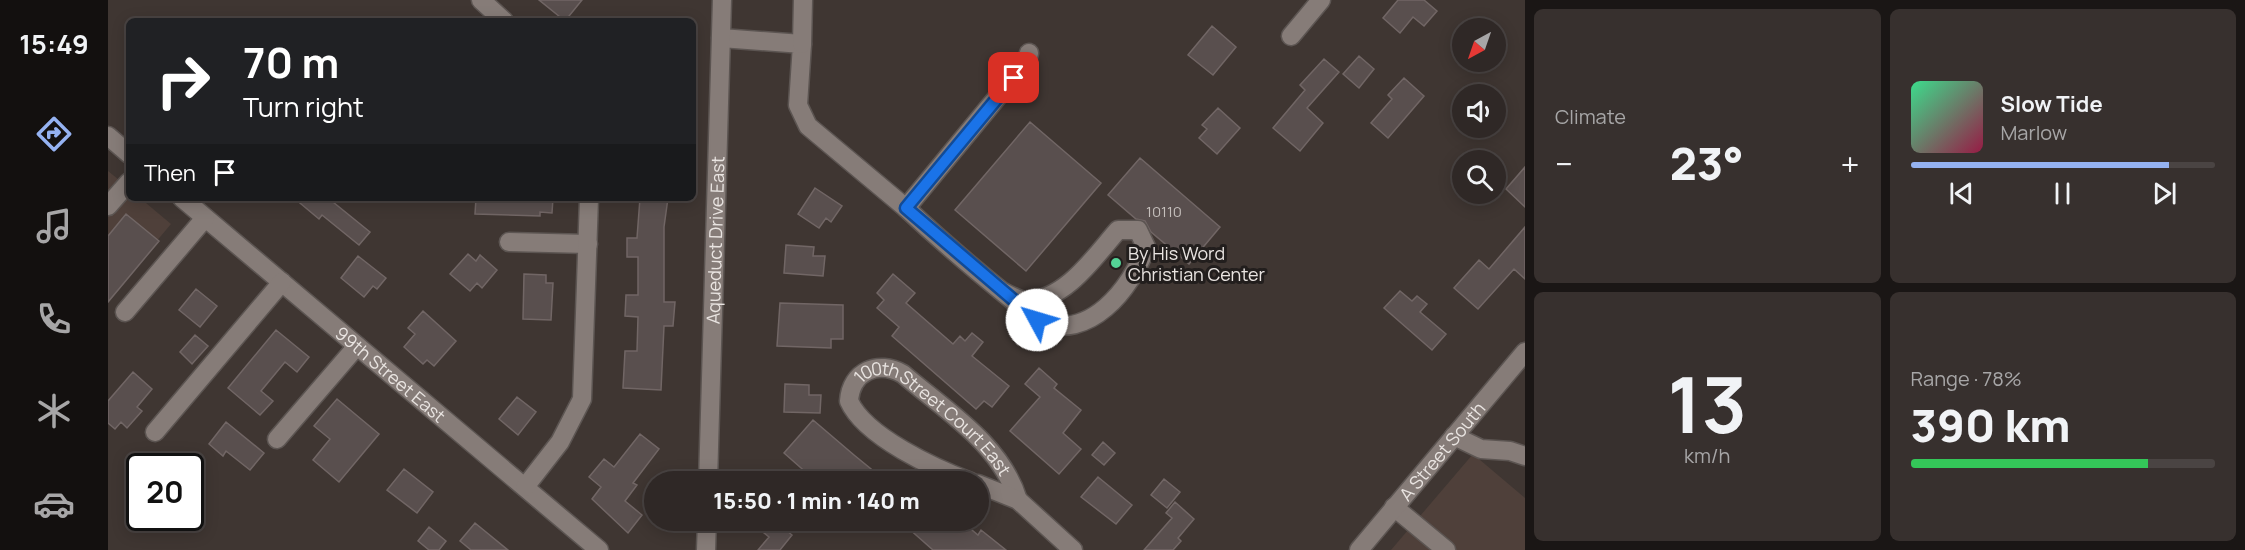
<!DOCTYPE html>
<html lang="en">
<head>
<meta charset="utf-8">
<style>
	:root { --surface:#2f2826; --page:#37302e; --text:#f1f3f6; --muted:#a7a6a7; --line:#4a4443; --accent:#95b2f1 }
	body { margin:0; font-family:Manrope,sans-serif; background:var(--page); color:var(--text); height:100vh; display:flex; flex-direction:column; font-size:22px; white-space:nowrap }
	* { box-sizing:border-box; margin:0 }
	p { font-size:20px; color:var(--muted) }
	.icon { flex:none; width:33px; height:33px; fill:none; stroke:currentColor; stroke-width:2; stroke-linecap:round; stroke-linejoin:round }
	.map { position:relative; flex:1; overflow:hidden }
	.drawer { display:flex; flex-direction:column; gap:9px; padding:9px; background:#1a1615; width:720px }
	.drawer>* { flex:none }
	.hud { position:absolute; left:18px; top:18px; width:570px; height:183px; border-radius:9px; box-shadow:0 3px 15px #0003,0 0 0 2px var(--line); background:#202124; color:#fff; overflow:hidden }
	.needle { width:39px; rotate:220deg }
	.controls { position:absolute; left:1344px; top:18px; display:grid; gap:12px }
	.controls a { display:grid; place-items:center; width:54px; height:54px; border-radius:50%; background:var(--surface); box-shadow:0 3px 15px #0003,0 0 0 2px var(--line); font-size:30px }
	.speed { position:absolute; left:18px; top:453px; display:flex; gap:12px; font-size:30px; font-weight:700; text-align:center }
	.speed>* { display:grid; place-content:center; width:78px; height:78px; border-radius:50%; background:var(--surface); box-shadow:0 3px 15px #0003,0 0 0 2px var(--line); line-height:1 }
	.speed .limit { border:3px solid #111; border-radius:9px; background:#fff; color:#111 }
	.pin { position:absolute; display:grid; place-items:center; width:51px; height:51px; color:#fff; margin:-26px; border-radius:12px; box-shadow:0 3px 9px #0006 }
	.me { position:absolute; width:66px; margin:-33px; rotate:309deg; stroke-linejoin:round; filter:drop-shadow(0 0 4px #0008) }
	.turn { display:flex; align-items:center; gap:21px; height:126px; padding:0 18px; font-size:27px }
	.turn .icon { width:78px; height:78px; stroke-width:2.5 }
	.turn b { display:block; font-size:42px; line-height:51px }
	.then { display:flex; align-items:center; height:57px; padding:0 18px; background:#0003; gap:12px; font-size:22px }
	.big { font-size:45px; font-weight:800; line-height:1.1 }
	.drawer .card { flex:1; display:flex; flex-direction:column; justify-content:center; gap:9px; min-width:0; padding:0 21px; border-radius:9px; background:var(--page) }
	.drawer .dial { align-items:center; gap:0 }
	.dial b { font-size:78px; line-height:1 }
	.song { display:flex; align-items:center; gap:18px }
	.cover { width:72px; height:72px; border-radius:9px; background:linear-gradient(135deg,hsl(150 70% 55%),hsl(340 70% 35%)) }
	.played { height:6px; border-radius:3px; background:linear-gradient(90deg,var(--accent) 85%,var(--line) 85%) }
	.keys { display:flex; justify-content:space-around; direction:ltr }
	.heat { display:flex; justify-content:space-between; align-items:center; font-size:33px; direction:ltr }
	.charge { height:9px; border-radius:4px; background:linear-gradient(90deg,#34c759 78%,var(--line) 0) }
	.drawer .tiles { flex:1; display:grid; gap:9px; grid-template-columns:repeat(2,1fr) }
	.trip { position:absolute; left:536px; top:471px; width:345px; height:60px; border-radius:30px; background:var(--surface); box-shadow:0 3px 15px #0003,0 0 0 2px var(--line); font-weight:800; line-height:60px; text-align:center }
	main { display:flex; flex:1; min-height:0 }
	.dock { display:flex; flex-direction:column; width:108px; justify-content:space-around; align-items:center; background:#13100f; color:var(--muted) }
	.dock .icon { width:42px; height:42px }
	.dock .selected { color:var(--accent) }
	.dock b { font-size:27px; color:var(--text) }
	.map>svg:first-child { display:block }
	.built { fill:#4f403a }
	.building { fill:#594f4e; stroke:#716665; stroke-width:1.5 }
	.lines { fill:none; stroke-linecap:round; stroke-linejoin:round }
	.minor-casing { stroke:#5c5552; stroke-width:21 }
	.minor { stroke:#867c78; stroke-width:18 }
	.route-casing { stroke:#114b97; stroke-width:15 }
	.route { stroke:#1a73e8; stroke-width:10 }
	.poi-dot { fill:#54d396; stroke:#221e1d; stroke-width:2 }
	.labels { text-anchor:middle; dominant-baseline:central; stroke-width:6; stroke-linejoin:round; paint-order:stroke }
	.number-label { font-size:15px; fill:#c5bfbc }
	.street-label { font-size:18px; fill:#e9e4e1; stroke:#221e1d }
	.poi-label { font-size:18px; fill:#e9e4e1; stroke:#221e1d; text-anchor:start }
</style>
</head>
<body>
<main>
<nav class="dock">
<b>15:49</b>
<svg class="icon selected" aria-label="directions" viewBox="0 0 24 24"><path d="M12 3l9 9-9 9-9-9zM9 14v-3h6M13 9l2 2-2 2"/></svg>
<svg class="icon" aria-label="music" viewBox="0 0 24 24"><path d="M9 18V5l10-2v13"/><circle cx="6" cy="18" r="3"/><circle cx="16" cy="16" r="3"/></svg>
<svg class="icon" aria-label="phone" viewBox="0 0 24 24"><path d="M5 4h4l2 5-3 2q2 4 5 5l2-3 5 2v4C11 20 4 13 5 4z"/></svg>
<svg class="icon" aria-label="climate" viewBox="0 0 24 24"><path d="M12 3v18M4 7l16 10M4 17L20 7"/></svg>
<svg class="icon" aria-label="car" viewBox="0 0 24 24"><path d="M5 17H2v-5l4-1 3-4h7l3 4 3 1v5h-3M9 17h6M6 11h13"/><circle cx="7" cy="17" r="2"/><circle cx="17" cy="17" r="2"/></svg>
</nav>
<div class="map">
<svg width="1417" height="550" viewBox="0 0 1417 550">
	<rect width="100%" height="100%" fill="#3f3632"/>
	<path class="built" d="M 0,171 L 21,188 L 21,198 L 32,198 L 63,224 L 0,299 Z
		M 1365,454 L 1417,498 L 1417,550 L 1283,550 Z"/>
	<path class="building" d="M 431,0 L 474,0 L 457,21 Z
		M 1290,0 L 1316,0 L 1329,11 L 1316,26 L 1305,17 L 1292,33 L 1275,18 Z
		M 1104,26 L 1128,47 L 1105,75 L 1080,55 Z
		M 1251,56 L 1266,69 L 1251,88 L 1235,74 Z
		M 1216,59 L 1231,72 L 1199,108 L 1215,123 L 1192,151 L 1165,128 L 1197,90 L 1192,85 Z
		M 1296,78 L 1316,96 L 1280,138 L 1263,123 L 1284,99 L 1280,95 Z
		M 1110,108 L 1132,128 L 1109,154 L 1091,138 L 1099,129 L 1094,125 Z
		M 922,122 L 993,183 L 918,271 L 847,210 Z
		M 1032,158 L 1112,227 L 1081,264 L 1043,232 L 1037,221 L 1028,219 L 1000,195 Z
		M 1417,167 L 1417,207 L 1398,189 Z
		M 707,188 L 734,206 L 723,222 L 718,218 L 711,228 L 690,214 Z
		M 186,198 L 220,198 L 262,232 L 251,245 L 214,215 L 211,219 Z
		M 368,198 L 445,198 L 444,213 L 432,212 L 432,216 L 367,214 Z
		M 532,198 L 560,198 L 556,227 L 556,302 L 567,302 L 565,326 L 556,326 L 553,390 L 515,388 L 517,351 L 529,351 L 530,317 L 517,316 L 518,295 L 530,295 L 530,257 L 519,257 L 519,238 L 529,238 Z
		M 18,214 L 51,241 L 0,302 L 0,236 Z
		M 1417,227 L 1417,279 L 1406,269 L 1370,309 L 1346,288 L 1371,260 L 1381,269 Z
		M 678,245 L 706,247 L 705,256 L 717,256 L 715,276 L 676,273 Z
		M 360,254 L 368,261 L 372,255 L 389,270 L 374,288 L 369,283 L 362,291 L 342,274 Z
		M 250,256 L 278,278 L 269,289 L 265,286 L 256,297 L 233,278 Z
		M 416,274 L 438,275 L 438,283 L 445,283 L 443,320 L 415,319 Z
		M 785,274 L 807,293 L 798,303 L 845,344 L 852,336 L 857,341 L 864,333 L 875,342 L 864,356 L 901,386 L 884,407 L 876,401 L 868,409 L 784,336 L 791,327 L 769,308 L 776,300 L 769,293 Z
		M 88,289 L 109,306 L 92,327 L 71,310 Z
		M 1292,291 L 1304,301 L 1309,296 L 1319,304 L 1312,312 L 1338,334 L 1324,350 L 1276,308 Z
		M 672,303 L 735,305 L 735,339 L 723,339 L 723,348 L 669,346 Z
		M 315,311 L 348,341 L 326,366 L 319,360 L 315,364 L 296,347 L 307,334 L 300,328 Z
		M 168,330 L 201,357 L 189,372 L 177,362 L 153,391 L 165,401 L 152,415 L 120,388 Z
		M 87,335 L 100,346 L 84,364 L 72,352 Z
		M 931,368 L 949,384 L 946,388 L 973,410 L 955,433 L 973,449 L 951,474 L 902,431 L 932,397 L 917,384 Z
		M 25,372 L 44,389 L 29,407 L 34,411 L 19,428 L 13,422 L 7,429 L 0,423 L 0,401 Z
		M 677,384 L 701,385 L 701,395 L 713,395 L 712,413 L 676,412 Z
		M 409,397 L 428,412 L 410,435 L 391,419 Z
		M 229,399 L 271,434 L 231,482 L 205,460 L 222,439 L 206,426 Z
		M 705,420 L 746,455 L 779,482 L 709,482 L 676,453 Z
		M 118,422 L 156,453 L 142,470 L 118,451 L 115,456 L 101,444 Z
		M 532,434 L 551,449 L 525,483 L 529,485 L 517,501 L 534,515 L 520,533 L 484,499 L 493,487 L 481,477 L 496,459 L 506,467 Z
		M 995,442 L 1007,453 L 996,465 L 984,455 Z
		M 296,469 L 325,492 L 309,513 L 279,490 Z
		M 990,477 L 1024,505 L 1008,524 L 973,497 Z
		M 1056,479 L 1072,492 L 1059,508 L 1043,495 Z
		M 1067,502 L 1086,519 L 1070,538 L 1073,541 L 1065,550 L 1036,550 L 1064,518 L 1058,513 Z
		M 640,520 L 666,520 L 684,535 L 672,550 L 650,550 L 661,537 Z
		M 791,520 L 852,520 L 870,535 L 873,530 L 898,550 L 825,550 Z
		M 367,523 L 400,550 L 363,550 L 352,541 Z
		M 321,527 L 338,541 L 331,550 L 321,550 L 310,541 Z"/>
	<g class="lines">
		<defs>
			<g id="minor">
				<path d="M 373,0 L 396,21"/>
				<path d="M 1183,36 L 1213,0"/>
				<path d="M 613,38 L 694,44 L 690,105 L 700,126 L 798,208 L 919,61 L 921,53"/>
				<path d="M 694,44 L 695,0"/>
				<path d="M 0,136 L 21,154"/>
				<path id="s1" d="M 74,198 L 491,550"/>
				<path d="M 0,206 L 21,182"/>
				<path d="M 798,208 C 831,239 866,269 902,298 C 910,305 920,316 931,321 C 981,342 1023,289 1038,247 L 1030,230 L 1010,230 C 987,256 958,300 919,301 C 911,301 900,294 893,291"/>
				<path d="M 401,242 L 480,244"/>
				<path d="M 17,312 L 97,218"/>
				<path d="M 47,432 L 174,282"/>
				<path d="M 1346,436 L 1373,449 L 1402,451 L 1417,456"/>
				<path d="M 169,439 L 249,346"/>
				<path id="s2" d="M 600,482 L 614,0"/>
				<path id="s3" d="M 863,482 C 828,469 757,437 741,401 C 743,371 770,360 795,374 C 838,411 893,444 910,500"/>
				<path d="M 870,484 L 910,500 L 965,550"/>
				<path d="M 417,487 L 452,442 L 474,399 L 481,198"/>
				<path d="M 1286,507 L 1338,550"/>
				<path d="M 598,550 L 599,520"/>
				<path id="s4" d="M 1251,550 L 1417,352"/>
			</g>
		</defs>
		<use href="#minor" class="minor-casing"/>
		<use href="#minor" class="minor"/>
	</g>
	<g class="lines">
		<defs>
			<path id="route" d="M 906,78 L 798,208 L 929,320"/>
		</defs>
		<use href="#route" class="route-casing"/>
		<use href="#route" class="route"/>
	</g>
	<circle class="poi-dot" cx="1008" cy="263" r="6"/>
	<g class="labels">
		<g class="number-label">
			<text x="1056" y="211">10110</text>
		</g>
		<g class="street-label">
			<text stroke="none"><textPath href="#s2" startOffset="242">Aqueduct Drive East</textPath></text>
			<text stroke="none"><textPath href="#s1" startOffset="273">99th Street East</textPath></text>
			<text stroke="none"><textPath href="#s3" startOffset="270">100th Street Court East</textPath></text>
			<text stroke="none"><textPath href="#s4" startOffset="129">A Street South</textPath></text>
		</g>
		<g class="poi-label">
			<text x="1020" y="253">By His Word<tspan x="1020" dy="21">Christian Center</tspan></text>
		</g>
	</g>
</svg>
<div class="controls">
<a><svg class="needle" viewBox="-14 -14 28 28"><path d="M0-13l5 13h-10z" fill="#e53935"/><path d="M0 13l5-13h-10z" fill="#a7a6a7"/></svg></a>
<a><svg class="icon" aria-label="sound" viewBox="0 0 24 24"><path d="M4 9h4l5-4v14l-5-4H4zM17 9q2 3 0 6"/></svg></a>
<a><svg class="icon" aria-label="search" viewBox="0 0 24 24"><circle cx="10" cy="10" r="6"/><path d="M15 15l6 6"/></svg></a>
</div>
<div class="speed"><div class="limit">20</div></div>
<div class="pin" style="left:906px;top:78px;background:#d93025"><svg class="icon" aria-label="arrive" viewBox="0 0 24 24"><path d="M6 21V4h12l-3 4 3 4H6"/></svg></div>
<svg class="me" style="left:929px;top:320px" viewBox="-20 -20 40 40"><circle r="19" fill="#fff"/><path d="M0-13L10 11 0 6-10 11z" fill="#1a73e8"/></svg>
<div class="trip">15:50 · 1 min · 140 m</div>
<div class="hud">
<div class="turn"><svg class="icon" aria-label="right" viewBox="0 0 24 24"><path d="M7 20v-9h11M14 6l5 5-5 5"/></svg><div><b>70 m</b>Turn right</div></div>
<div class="then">Then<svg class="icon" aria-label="arrive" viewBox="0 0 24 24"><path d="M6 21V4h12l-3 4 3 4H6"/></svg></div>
</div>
</div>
<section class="drawer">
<div class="tiles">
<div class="card"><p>Climate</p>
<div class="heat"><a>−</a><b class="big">23°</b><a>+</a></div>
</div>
<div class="card">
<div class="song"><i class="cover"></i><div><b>Slow Tide</b><p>Marlow</p></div></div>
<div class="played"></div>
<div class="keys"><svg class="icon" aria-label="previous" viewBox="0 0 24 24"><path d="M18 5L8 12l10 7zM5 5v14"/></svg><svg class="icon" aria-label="pause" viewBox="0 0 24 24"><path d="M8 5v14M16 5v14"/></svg><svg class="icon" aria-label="next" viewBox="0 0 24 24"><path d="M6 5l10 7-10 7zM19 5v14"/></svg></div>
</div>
<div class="card dial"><b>13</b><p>km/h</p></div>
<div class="card"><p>Range · 78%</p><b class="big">390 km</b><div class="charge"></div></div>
</div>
</section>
</main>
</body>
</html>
